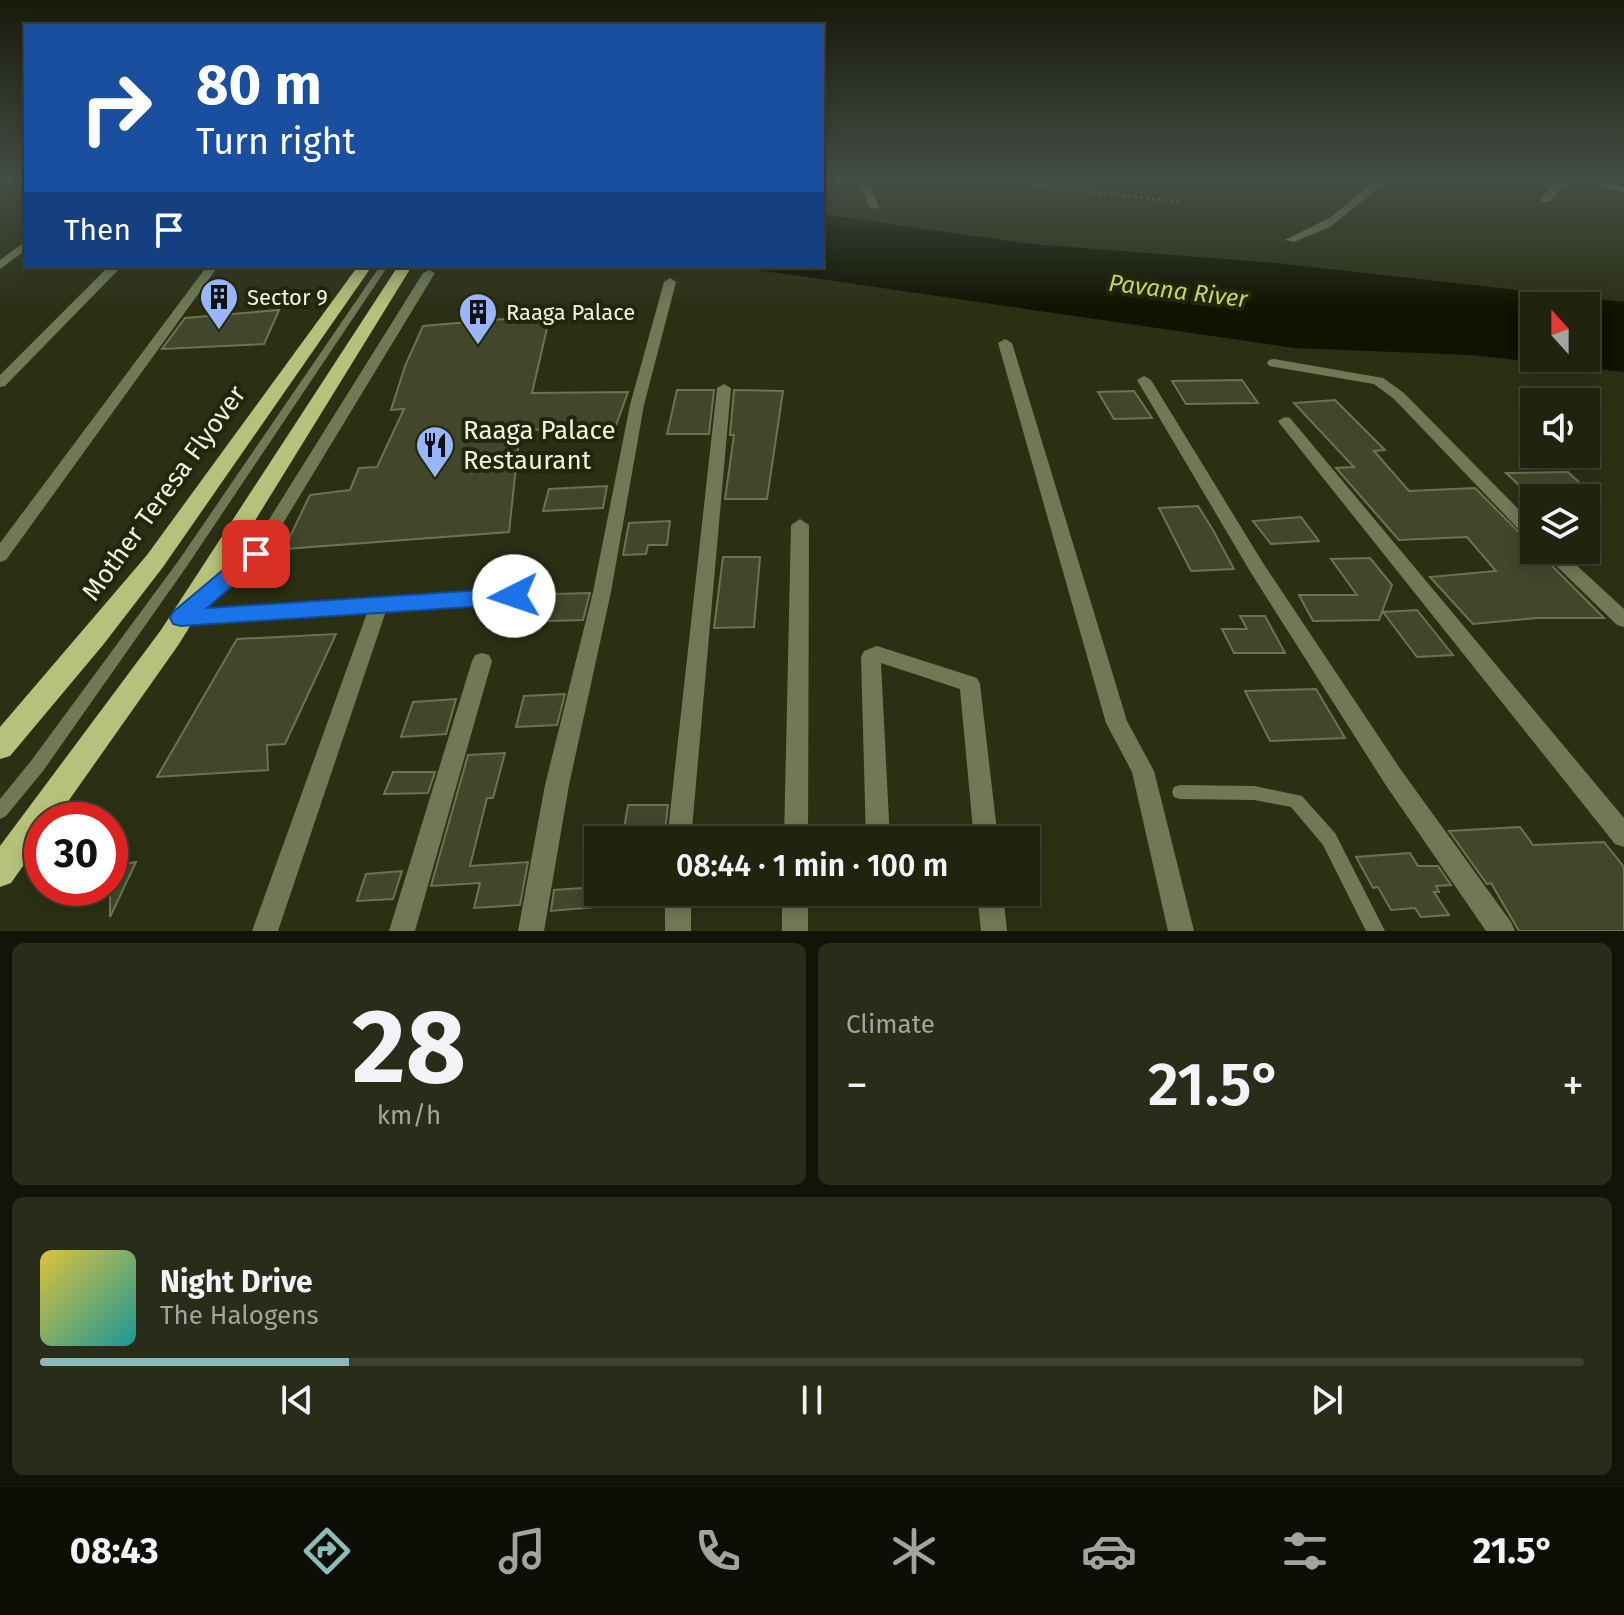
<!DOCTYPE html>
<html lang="en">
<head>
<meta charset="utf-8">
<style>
	:root { --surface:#20240f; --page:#282c18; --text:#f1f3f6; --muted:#a2a49e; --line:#3d412f; --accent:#8bbbb9 }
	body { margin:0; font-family:"Fira Sans",sans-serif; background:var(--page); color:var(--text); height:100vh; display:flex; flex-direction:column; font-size:30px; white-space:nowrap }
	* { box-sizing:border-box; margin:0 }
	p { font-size:26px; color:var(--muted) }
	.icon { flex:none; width:44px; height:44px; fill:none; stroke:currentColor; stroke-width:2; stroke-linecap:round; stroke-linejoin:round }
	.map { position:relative; height:931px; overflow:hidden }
	.side { display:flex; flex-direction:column; gap:12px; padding:12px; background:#121408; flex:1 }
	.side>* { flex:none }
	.guide { position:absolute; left:24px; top:24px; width:800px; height:244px; border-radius:0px; box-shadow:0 4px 12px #0003,0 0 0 2px var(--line); background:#1a4fa0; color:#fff; overflow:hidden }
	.needle { width:52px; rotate:339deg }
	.buttons { position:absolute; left:1520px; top:292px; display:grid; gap:16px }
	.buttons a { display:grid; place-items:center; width:80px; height:80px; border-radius:0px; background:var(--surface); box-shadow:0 4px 12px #0003,0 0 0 2px var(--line); font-size:40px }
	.speed { position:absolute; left:24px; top:802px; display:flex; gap:16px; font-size:40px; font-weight:700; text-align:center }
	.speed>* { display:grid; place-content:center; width:104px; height:104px; border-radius:50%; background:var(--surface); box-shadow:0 4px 12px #0003,0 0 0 2px var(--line); line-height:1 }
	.speed .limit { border:12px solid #d22; background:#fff; color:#111 }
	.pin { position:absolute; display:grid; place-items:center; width:68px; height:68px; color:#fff; margin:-34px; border-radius:16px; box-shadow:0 4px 12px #0006 }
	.me { position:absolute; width:88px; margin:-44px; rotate:266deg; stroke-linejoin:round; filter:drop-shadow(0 0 6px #0008) }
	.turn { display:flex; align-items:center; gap:28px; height:168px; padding:0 40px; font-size:36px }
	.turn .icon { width:104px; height:104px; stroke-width:2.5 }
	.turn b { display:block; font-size:56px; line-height:68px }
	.then { display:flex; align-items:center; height:76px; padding:0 40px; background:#0003; gap:16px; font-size:30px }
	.big { font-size:60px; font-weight:600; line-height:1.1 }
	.side .card { flex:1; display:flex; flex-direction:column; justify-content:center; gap:12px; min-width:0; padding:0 28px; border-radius:12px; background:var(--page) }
	.side .dial { align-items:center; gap:0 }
	.dial b { font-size:104px; line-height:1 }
	.song { display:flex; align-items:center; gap:24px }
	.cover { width:96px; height:96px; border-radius:12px; background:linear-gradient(135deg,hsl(50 70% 55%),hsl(180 70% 35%)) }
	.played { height:8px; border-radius:4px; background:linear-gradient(90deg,var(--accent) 20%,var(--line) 20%) }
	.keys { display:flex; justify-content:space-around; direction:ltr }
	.heat { display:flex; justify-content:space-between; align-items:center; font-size:44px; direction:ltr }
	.side .tiles { flex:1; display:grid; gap:12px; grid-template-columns:1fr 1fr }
	.card:last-child { grid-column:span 2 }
	.trip { position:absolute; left:584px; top:826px; width:456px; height:80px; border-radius:0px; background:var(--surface); box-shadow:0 4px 12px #0003,0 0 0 2px var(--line); font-weight:600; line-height:80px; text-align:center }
	.tab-bar { display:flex; height:128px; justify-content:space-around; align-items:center; background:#0d0e06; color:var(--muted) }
	.tab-bar .icon { width:56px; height:56px }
	.tab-bar .on { color:var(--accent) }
	.tab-bar b { font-size:36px; color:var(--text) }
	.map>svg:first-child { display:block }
	.water { fill:#101300; fill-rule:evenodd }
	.building { fill:#42472b; stroke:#6d7254; stroke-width:2 }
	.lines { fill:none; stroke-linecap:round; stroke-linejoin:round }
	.path { stroke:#6c7158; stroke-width:3; stroke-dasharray:3 3; stroke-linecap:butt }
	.service { fill:#717856; fill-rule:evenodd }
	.minor { fill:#717856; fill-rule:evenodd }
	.tertiary { fill:#717856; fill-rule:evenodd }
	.primary { fill:#b6c27b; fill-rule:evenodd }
	.route { fill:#1a73e8; stroke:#114b97; stroke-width:2 }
	.labels { text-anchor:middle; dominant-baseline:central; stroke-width:8; stroke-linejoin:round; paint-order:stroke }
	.far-poi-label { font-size:22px; fill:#f0f4e3; stroke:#22260a; text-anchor:start }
	.far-water-label { font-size:24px; font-style:italic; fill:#c4d562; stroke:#22260a }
	.poi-label { font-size:26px; fill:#f0f4e3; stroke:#22260a; text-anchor:start }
	.street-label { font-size:26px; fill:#f0f4e3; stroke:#22260a }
</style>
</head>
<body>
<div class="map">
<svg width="1624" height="931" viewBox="0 0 1624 931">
	<rect width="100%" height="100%" fill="#2b3014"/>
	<path class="water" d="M 822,214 L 1032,244 L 1276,263 L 1624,302 L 1624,372 L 1471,355 L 1294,348 L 731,266 L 822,266 ZM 1534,306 L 1586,306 L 1586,358 L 1534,358 Z"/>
	<path class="building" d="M 279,310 L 264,344 L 162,349 L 185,318 Z
		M 550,315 L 532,393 L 628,392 L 615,428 L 520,430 L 509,532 L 284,549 L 310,495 L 350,490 L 359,468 L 377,467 L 404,409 L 391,410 L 405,366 L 423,326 Z
		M 1242,380 L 1258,403 L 1186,404 L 1172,381 Z
		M 677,390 L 714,390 L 709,434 L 667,434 Z
		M 734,390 L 783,391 L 767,499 L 725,499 L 734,435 L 730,435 Z
		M 1134,391 L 1152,418 L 1114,419 L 1098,392 Z
		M 1335,400 L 1385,450 L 1374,451 L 1409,491 L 1475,488 L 1604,618 L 1537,618 L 1473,624 L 1430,577 L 1496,571 L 1467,537 L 1399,540 L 1336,468 L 1354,467 L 1294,403 Z
		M 1568,472 L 1596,498 L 1533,498 L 1506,473 Z
		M 607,486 L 603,508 L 543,511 L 549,489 Z
		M 1198,506 L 1213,530 L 1234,569 L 1191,571 L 1159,508 Z
		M 1301,517 L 1319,541 L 1271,544 L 1253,521 Z
		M 670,521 L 667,545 L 648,545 L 646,554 L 623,555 L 629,523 Z
		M 723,557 L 760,557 L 754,627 L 714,628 Z
		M 1370,558 L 1392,585 L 1379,620 L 1313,621 L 1299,595 L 1357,595 L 1331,559 Z
		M 590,593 L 583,620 L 547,621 L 553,594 Z
		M 1417,610 L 1453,655 L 1417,657 L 1383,612 Z
		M 1240,616 L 1265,616 L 1285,653 L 1234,653 L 1222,629 L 1247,629 Z
		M 336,634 L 285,744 L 267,745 L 268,770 L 157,777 L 237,639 Z
		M 1316,689 L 1345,738 L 1270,741 L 1245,691 Z
		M 565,694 L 557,725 L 516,727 L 524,696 Z
		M 456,699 L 446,734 L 401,737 L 413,702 Z
		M 505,753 L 493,798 L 487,798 L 470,866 L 528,862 L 520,905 L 474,908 L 480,883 L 431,886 L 468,755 Z
		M 393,772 L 435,772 L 428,793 L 384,794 Z
		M 628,805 L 668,805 L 664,840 L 622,840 Z
		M 1520,827 L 1533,845 L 1604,842 L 1624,867 L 1624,931 L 1519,931 L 1491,883 L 1487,884 L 1449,831 Z
		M 1410,853 L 1418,866 L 1438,866 L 1451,885 L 1436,886 L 1439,892 L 1434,892 L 1449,915 L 1421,917 L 1415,908 L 1391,910 L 1378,887 L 1373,888 L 1356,857 Z
		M 136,862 L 110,917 L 110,866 Z
		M 402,871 L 393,899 L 357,901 L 366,874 Z
		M 596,887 L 595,907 L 551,911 L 554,890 Z"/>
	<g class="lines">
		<path class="path" d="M 979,179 L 1182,202
			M 1079,190 L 1081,179"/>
		<path class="service" d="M 380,266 L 388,266 L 187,566 L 43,771 L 6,816 L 0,819 L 0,799 L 31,761 L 179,560 Z
			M 1180,785 L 1254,786 L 1302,796 L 1335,833 L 1385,931 L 1366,931 L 1323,845 L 1291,807 L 1254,800 L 1180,799 L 1174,797 L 1172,792 L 1174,787 Z"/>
		<path class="minor" d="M 857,179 L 867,179 L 879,207 L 878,209 L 869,207 Z
			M 1383,179 L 1395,179 L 1376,190 L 1330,227 L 1294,242 L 1285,240 L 1331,217 L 1369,186 Z
			M 1559,179 L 1569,179 L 1549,202 L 1541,202 L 1541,198 Z
			M 26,241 L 26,250 L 0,269 L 0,260 Z
			M 109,266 L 122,266 L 5,386 L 0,387 L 0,375 Z
			M 207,266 L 217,268 L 6,560 L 0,562 L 0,543 Z
			M 429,270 L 435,273 L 262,558 L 203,609 L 514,589 L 521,591 L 523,596 L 521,601 L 514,603 L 386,611 L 278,931 L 252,931 L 367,613 L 181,625 L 174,623 L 171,618 L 174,613 L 187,610 L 184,606 L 187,601 L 250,550 L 423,273 Z
			M 670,278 L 676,282 L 644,405 L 611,592 L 569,785 L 544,931 L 518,931 L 545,785 L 593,592 L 630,405 L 664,282 Z
			M 1005,339 L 1012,343 L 1127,721 L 1154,771 L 1194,931 L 1168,931 L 1132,772 L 1106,723 L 998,343 Z
			M 1274,359 L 1383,378 L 1404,393 L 1534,525 L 1534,541 L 1528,539 L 1394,399 L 1374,384 L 1269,366 L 1267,363 L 1269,360 Z
			M 1144,376 L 1151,380 L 1263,563 L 1401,770 L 1511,922 L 1515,931 L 1486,931 L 1385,784 L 1251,573 L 1137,380 Z
			M 724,384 L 731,388 L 691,840 L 667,840 L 717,388 Z
			M 1285,417 L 1290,418 L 1624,818 L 1624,847 L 1615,844 L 1280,424 L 1278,421 Z
			M 800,519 L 809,525 L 808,840 L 784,840 L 791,525 Z
			M 1540,550 L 1560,550 L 1624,609 L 1624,627 L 1617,625 Z
			M 877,646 L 977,678 L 980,684 L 998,840 L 974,840 L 960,689 L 881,663 L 890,840 L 866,840 L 861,657 L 864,651 Z
			M 482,653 L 489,655 L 492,661 L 415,931 L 389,931 L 472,661 L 475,655 Z
			M 665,892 L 691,892 L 691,931 L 665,931 Z
			M 782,892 L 808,892 L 808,931 L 782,931 Z
			M 977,892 L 1003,892 L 1007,931 L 981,931 Z"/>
		<path class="tertiary" d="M 1582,179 L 1596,179 L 1624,187 L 1624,193 Z"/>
		<path class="primary" d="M 358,266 L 372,266 L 163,567 L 103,645 L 10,756 L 0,759 L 0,727 L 147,555 Z
			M 398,266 L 412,266 L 179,644 L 55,820 L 42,820 L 42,839 L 11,883 L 0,887 L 0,846 L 161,630 Z"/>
	</g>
	<linearGradient id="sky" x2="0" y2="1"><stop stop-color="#181a0b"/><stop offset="0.58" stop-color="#444e45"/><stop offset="1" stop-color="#444e45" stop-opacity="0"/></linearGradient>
	<rect width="1624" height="309" fill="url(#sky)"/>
	<path class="route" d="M 256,547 L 263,549 L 266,554 L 263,559 L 207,608 L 514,588 L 522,590 L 525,596 L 522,601 L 514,604 L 181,626 L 173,624 L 170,618 L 173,612 L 248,549 Z"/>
	<defs>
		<symbol id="building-pin" viewBox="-11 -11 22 30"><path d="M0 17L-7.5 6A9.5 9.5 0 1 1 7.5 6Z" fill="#98b5fd" stroke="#22260a"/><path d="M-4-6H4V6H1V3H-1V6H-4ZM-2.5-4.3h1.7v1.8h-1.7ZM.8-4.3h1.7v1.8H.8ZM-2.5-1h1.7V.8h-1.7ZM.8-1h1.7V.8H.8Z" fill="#111"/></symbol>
		<symbol id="restaurant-pin" viewBox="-11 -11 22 30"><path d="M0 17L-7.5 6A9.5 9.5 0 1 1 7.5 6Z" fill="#98b5fd" stroke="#22260a"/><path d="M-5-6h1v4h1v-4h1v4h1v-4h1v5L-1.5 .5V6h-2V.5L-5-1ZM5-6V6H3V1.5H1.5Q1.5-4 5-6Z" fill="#111"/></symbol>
	</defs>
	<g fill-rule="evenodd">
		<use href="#building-pin" x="197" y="275" width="44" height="60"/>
		<use href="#building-pin" x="456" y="290" width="44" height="60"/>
		<use href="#restaurant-pin" x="413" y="423" width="44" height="60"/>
	</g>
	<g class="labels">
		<g class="far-poi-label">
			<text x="247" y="297">Sector 9</text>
			<text x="506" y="312">Raaga Palace</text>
		</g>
		<g class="far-water-label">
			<text transform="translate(1178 291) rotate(7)">Pavana River</text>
		</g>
		<g class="poi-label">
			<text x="463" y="430">Raaga Palace<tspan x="463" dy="30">Restaurant</tspan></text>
		</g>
		<g class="street-label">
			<text transform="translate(164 493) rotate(-54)">Mother Teresa Flyover</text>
		</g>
	</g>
</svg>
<div class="buttons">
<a><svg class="needle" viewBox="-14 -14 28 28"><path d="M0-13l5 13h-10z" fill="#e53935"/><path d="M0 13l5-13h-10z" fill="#a2a49e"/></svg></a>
<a><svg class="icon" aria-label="sound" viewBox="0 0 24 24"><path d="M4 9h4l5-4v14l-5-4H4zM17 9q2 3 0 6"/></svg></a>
<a><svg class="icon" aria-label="layers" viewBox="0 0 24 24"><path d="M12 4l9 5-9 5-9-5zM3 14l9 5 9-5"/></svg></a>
</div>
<div class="speed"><div class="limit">30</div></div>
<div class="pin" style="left:256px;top:554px;background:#d93025"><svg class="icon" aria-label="arrive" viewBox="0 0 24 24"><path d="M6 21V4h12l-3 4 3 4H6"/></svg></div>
<svg class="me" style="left:514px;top:596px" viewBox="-20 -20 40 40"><circle r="19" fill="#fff"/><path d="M0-13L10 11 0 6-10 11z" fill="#1a73e8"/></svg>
<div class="trip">08:44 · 1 min · 100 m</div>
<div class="guide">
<div class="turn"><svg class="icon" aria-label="right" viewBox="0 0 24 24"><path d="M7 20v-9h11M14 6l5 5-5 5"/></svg><div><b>80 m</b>Turn right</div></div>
<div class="then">Then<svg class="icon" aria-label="arrive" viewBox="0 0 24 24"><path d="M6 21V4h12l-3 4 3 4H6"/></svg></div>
</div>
</div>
<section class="side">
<div class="tiles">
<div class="card dial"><b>28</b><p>km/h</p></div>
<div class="card"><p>Climate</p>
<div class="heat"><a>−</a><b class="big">21.5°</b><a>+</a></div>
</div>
<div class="card">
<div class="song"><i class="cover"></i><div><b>Night Drive</b><p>The Halogens</p></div></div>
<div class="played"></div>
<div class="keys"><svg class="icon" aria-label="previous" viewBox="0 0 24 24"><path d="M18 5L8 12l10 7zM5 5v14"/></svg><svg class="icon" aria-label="pause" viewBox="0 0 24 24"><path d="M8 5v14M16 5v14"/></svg><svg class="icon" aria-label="next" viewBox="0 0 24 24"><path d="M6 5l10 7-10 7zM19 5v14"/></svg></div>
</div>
</div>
</section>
<nav class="tab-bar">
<b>08:43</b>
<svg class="icon on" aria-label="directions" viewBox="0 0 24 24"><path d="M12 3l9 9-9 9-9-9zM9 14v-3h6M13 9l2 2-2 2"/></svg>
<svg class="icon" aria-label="music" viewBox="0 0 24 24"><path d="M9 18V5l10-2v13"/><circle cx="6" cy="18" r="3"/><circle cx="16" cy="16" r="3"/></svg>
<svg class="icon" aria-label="phone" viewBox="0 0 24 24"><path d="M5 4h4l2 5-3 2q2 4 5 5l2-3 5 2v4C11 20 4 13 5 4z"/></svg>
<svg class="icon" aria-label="climate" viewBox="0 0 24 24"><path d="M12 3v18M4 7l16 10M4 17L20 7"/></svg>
<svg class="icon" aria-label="car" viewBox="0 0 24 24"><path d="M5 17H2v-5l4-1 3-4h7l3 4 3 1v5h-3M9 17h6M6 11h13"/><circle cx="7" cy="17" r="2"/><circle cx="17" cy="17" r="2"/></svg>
<svg class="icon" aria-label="filters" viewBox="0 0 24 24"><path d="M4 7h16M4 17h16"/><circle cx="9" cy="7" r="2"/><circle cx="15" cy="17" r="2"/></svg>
<b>21.5°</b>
</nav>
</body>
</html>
